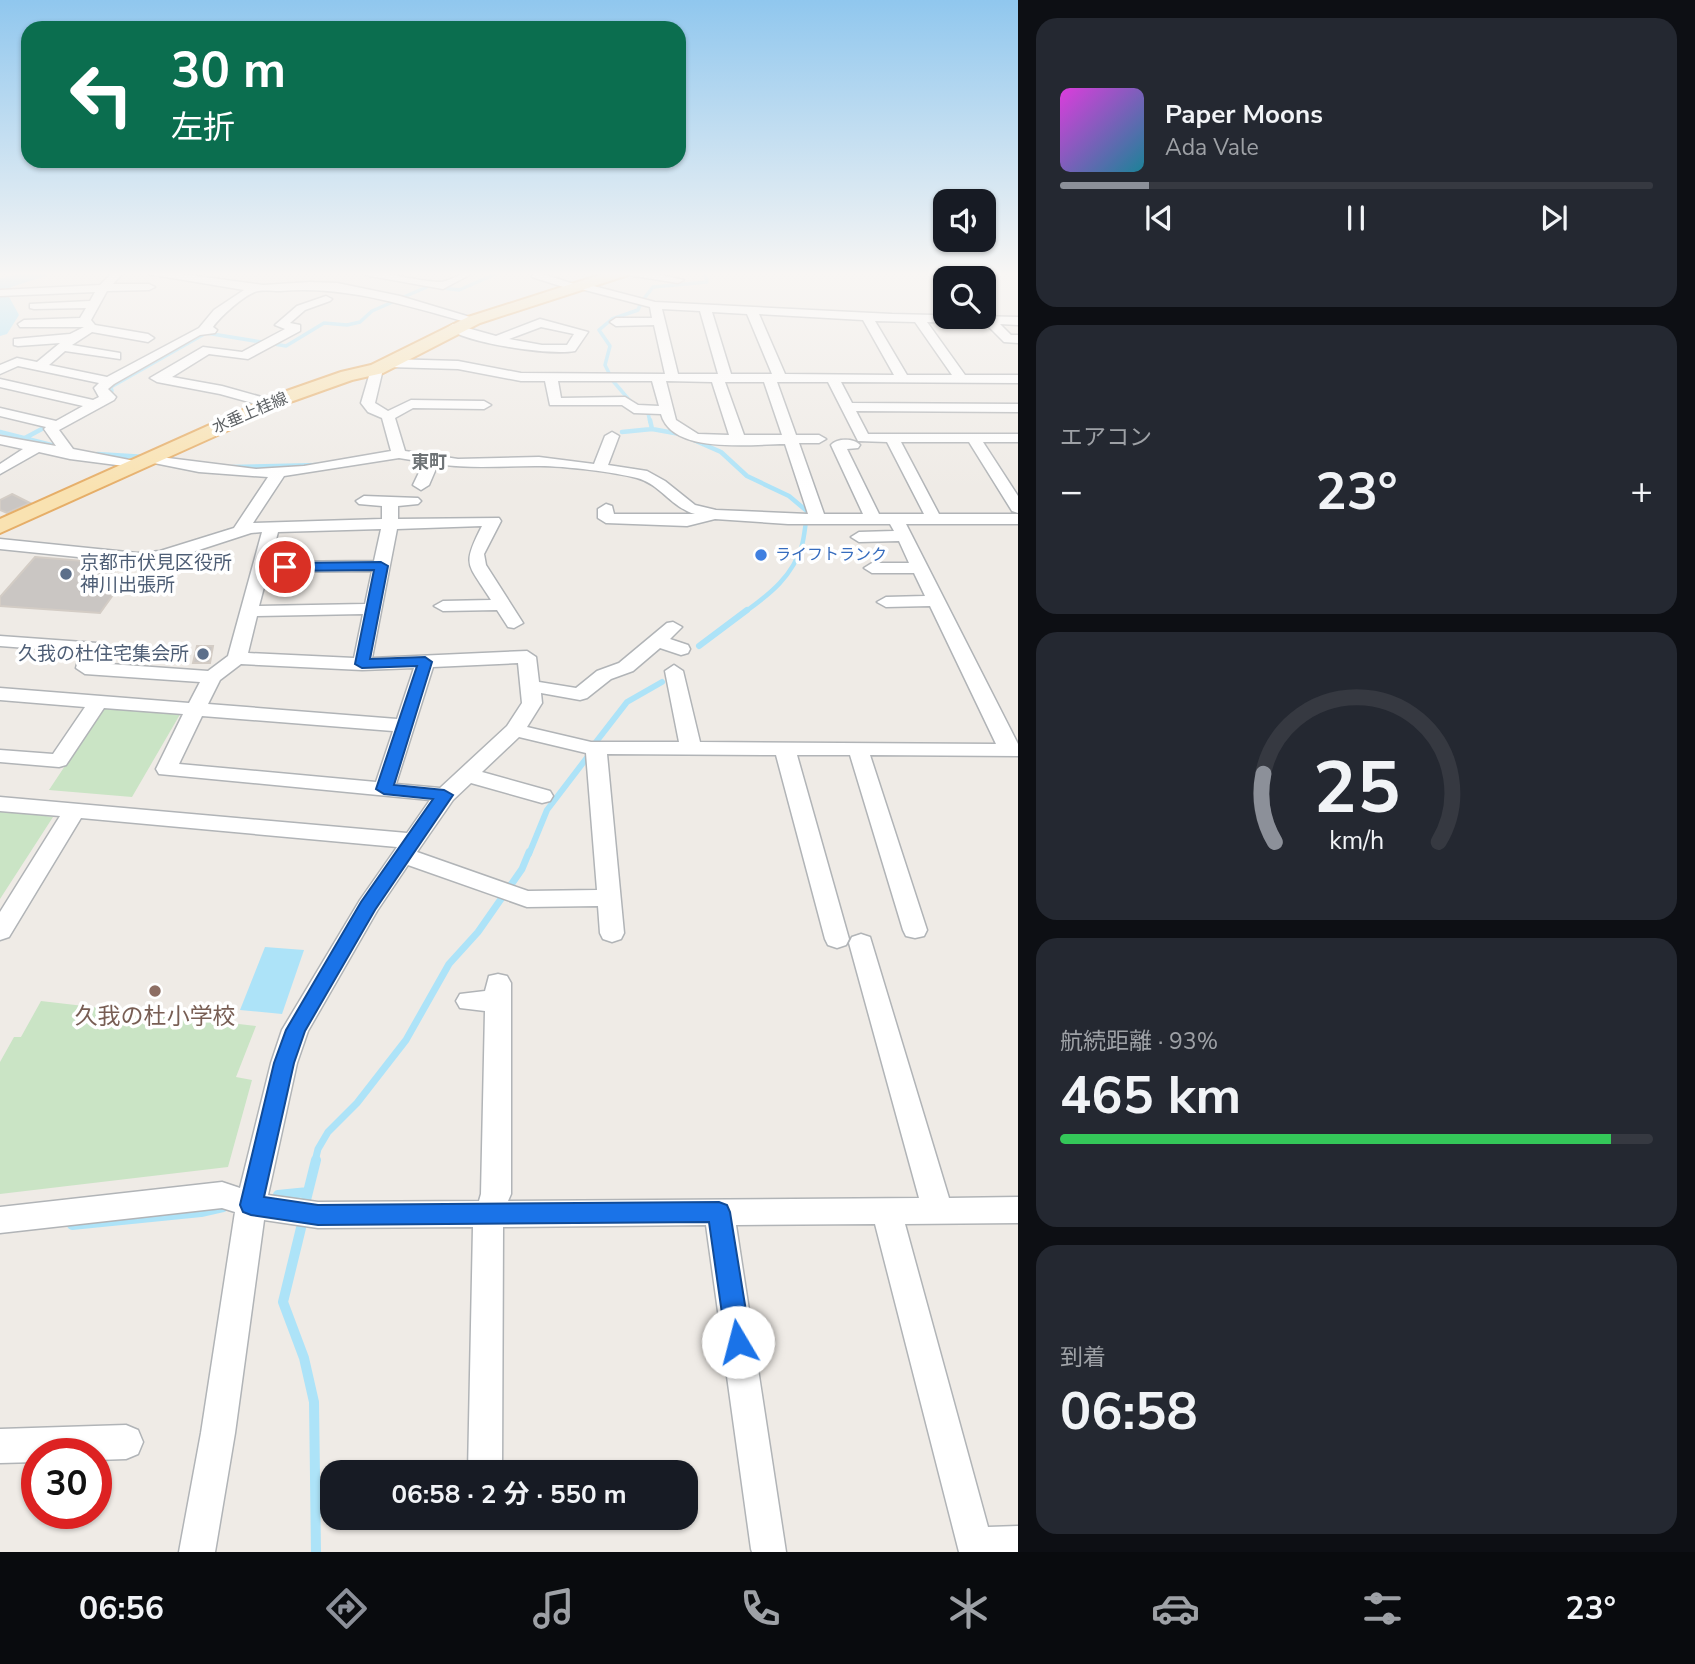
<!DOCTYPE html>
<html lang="ja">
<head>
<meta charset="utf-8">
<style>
	:root { --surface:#171b24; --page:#242831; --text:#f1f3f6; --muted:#9ea1a6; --line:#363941; --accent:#8c9099 }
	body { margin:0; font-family:"Nunito Sans","Noto Sans JP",sans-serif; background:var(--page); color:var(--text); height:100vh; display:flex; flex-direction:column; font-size:26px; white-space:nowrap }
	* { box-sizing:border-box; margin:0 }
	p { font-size:23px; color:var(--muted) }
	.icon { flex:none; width:38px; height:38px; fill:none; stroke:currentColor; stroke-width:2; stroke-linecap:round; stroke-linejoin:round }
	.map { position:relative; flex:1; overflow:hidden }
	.panel { display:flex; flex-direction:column; gap:18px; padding:18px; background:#0d0f14; width:677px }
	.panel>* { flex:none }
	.hud { position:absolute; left:21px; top:21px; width:665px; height:147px; border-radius:21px; box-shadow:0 2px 5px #0004; background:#0b6e4f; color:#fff; overflow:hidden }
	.controls { position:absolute; left:933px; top:189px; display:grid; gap:14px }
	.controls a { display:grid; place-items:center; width:63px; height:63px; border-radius:14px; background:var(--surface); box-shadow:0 2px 5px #0004; font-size:35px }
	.speed { position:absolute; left:21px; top:1438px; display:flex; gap:14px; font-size:35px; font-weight:700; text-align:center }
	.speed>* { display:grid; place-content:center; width:91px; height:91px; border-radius:50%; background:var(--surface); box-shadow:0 2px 5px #0004; line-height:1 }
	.speed .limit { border:10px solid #d22; background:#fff; color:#111 }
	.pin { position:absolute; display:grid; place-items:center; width:60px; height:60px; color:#fff; margin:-30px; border:4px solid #fff; border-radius:50%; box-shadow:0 2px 7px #0007 }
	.me { position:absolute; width:77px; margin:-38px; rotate:352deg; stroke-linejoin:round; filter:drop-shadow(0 0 5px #0008) }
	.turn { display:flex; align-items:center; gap:24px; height:147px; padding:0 35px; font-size:32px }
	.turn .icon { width:91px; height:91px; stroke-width:2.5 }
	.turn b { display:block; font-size:49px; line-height:60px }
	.big { font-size:52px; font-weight:700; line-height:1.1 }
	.panel .tile { flex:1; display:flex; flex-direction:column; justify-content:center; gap:10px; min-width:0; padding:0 24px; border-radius:21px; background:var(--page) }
	.panel .dial { align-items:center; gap:0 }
	.dial svg { height:182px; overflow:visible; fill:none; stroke:var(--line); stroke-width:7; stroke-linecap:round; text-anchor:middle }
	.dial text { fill:var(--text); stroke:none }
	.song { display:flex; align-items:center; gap:21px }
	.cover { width:84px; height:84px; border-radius:10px; background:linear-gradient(135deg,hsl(300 70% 55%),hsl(190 70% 35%)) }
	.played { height:7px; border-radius:4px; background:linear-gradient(90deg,var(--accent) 15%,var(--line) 15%) }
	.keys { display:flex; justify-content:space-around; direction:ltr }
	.heat { display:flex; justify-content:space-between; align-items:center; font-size:38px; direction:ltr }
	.charge { height:10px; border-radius:5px; background:linear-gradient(90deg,#34c759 93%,var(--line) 0) }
	.trip { position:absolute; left:320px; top:1460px; width:378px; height:70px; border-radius:21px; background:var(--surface); box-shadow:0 2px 5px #0004; font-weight:700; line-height:70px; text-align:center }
	.tab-bar { display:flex; height:112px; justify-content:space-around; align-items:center; background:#090b0e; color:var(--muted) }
	.tab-bar .icon { width:49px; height:49px }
	.tab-bar .active { color:var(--accent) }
	.tab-bar b { font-size:32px; color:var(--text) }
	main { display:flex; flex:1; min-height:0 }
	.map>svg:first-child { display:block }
	.green { fill:#cae4c5 }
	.water { fill:#ade3f8 }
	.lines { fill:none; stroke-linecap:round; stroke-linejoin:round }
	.stream-far4 { stroke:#ade3f8; stroke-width:3.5 }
	.stream-far3 { stroke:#ade3f8; stroke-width:4.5 }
	.stream-far2 { stroke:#ade3f8; stroke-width:6 }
	.stream-far1 { stroke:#ade3f8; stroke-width:7 }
	.stream { stroke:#ade3f8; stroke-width:10 }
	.river { fill:#ade3f8; fill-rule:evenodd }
	.building { fill:#cac6c3; stroke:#d3ccc5; stroke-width:2 }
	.minor-casing { stroke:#b1b4b7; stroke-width:3 }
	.major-casing { stroke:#e6ae68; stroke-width:4 }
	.minor { fill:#fff; fill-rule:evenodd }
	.major { fill:#f9e2b1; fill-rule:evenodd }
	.route { fill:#1a73e8; stroke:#114b97; stroke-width:2 }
	.shop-dot { fill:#3f7fe0; stroke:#fff; stroke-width:2.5 }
	.service-dot { fill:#5c6f8a; stroke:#fff; stroke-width:2.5 }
	.education-dot { fill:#8d6e63; stroke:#fff; stroke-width:2.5 }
	.labels { text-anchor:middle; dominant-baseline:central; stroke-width:7; stroke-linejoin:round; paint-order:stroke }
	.far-street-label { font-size:16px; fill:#5e6265; stroke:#fff }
	.far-shop-label { font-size:16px; fill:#366cbe; stroke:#fff; text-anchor:start }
	.far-neighbourhood-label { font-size:18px; font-weight:bold; fill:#6f7477; stroke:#fff }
	.service-label { font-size:19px; fill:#4e5e75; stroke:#fff; text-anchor:start }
	.near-education-label { font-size:23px; fill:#785e54; stroke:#fff }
</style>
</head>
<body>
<main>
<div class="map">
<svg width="1018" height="1552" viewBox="0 0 1018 1552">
	<rect width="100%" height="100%" fill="#efebe6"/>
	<path class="green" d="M 106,704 L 182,711 L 132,797 L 49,790 Z
		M 0,810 L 53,817 L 0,899 Z
		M 41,1001 L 256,1026 L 236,1077 L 252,1080 L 228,1167 L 0,1194 L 0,1062 L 14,1037 L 21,1037 Z"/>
	<path class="water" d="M 265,947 L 304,950 L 282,1014 L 240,1010 Z"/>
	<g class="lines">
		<path class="stream-far4" d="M 642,301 L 653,287 L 707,282 L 705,272
			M 104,396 L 112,391 L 111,387 L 206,333 L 286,346 L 324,323 L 347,325 L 360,322 L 372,311 L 429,286 L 459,290 L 500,272
			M 631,402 L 613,381 L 605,365 L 610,346 L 599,330 L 612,319 L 638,310 L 640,305
			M 648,413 L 650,422"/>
		<path class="stream-far3" d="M 650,420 L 652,429 L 680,434 L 721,452 L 747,476 L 789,496 L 808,512 C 805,523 805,534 802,545 C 793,576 770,594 745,612
			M 0,432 L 59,447
			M 622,432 L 652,429
			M 25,438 L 51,424
			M 97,454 L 146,457
			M 233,467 L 320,465"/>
		<path class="stream-far2" d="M 699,646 L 747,610
			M 596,742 L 627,702 L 662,682
			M 529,854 L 547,810 L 589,755"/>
		<path class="stream-far1" d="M 315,1161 L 318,1149 L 328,1132 L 357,1103 L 406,1040 L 449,964 L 478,932 L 522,869 L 529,852"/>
		<path class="stream" d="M 278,1195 L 308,1192
			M 306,1200 L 316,1160
			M 72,1225 L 201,1212 L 223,1207
			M 301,1228 L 283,1302 L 304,1358 L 314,1402 L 316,1552"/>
		<path class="river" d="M 23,272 L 49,272 L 46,276 L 11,287 L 8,295 L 19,315 L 7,334 L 0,336 L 0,279 Z"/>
	</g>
	<path class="building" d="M 12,494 L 30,503 L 7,513 L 0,510 L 0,500 Z
		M 35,557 L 120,564 L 103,587 L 118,588 L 100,613 L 0,606 L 0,597 Z
		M 197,646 L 213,646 L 210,663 L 193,663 Z"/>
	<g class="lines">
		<defs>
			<path id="minor" d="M 113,272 L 124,272 L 113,284 L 149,284 L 155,287 L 149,290 L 107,291 L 91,320 L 95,325 L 148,334 L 154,338 L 148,342 L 92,332 L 72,345 L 120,353 L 120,359 L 65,351 L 49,365 L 107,377 L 199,328 L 214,310 L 244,290 L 148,274 L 147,272 L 167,272 L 263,285 L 310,282 L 337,283 L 400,296 L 480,320 L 474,324 C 409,307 348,285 280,291 C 273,291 265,290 258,291 C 245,294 221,316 213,327 L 217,330 L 215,333 L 200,335 L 114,384 L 108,389 L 116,397 L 114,400 L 59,430 L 73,449 L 140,462 L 142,465 L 140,468 L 70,459 L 39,452 L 0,474 L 0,464 L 23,449 L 0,444 L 0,436 L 56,446 L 44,429 L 46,427 L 0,416 L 0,408 L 56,421 L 83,406 L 0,387 L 0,379 L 93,400 L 99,397 L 94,388 L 99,383 L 18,366 L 0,374 L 0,365 L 17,358 L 37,362 L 60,343 L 18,346 L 14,345 L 14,339 L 70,334 L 84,327 L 20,327 L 18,324 L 24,320 L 80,318 L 86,308 L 34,309 L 30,308 L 30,304 L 90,301 L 95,292 L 0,296 L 0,290 L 100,285 Z
				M 365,272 C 390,272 414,281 439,282 C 451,282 460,271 475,272 L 443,289 L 370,276 L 366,275 Z
				M 533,272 L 544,272 L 543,274 L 577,285 L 582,283 L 655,302 L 892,314 L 1018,317 L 1018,325 L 1000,324 L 1011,335 L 1018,335 L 1018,343 L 1004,342 L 986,324 L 927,322 L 965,375 L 1018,375 L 1018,383 L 841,382 L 852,403 L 1018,404 L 1018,412 L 856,411 L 868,434 L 1018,434 L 1018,442 L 983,442 L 1018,496 L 1018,513 L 1012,511 L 969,442 L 901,442 L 939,514 L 1018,514 L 1018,524 L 906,524 L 1018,744 L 1018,756 L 870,755 L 927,930 L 924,936 L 915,938 L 906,936 L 903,930 L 850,755 L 797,755 L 849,939 L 846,945 L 837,948 L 828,945 L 825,939 L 776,755 L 607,754 L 624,933 L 621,939 L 612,942 L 603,939 L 600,933 L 598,906 L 527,907 L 408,865 L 377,911 L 308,1031 L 297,1063 L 268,1195 L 318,1202 L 479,1201 L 481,1194 L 485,1011 L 460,1008 L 456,1001 L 460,994 L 485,991 L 489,976 L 498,974 L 507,976 L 511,983 L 511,1194 L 508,1201 L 919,1198 L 849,943 L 852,937 L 861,934 L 870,937 L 949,1198 L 1018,1197 L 1018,1223 L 905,1224 L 988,1527 L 1018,1526 L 1018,1552 L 959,1552 L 875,1224 L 736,1225 L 786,1552 L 752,1552 L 751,1549 L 706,1225 L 503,1227 L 502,1472 L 468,1472 L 473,1227 L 318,1228 L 264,1220 L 235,1433 L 215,1552 L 179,1552 L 201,1433 L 235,1212 L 222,1208 L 0,1233 L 0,1207 L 222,1182 L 240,1188 L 271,1063 L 282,1030 L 360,900 L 397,847 L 81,818 L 9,937 L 0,940 L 0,912 L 60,816 L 0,811 L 0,797 L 407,833 L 430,800 L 159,774 L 156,769 L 183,714 L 104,708 L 66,765 L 59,767 L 0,762 L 0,750 L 53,754 L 85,707 L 0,700 L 0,688 L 189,703 L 200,682 L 85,674 L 76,668 L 80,652 L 0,646 L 0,636 L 97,643 L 99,647 L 96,663 L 208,671 L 228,656 L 262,532 L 251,533 L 168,560 L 137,563 L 0,549 L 0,539 L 137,553 L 160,551 L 234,528 L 268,477 L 199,472 L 144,461 L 142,458 L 144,455 L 256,469 L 304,466 L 391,451 L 382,418 L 368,412 L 361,403 L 371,369 L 377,365 L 383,369 L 375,403 L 388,411 L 411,400 L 484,401 L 491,405 L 484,409 L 413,408 L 395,418 L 405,451 L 458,459 L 539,457 L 594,464 L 605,436 L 612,432 L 619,436 L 608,465 L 647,471 L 665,481 L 695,505 L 716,510 L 808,514 L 785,444 C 752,444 672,455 661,414 L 634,413 L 622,405 L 550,405 L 545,381 L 521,381 L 458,369 L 389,367 L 383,363 L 389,359 L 458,361 L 521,373 L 665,374 L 654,325 L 616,326 L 610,322 L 616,318 L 652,318 L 650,307 L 581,289 L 576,291 L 532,277 ZM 662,309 L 700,311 L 718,374 L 678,374 ZM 712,312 L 747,314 L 772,374 L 731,374 ZM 759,314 L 863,320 L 894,375 L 785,374 ZM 875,321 L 915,322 L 952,375 L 907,375 ZM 558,381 L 652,381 L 659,406 L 638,405 L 625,397 L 561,398 ZM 666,381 L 712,382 L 729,435 L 698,434 L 676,420 ZM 725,382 L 764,382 L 782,435 L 744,435 ZM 777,382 L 828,382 L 858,441 L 887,442 L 924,514 L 879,514 L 847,449 L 858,448 L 860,445 C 854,438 837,438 831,445 L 863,514 L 824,514 L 799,443 L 819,443 L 826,439 L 819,435 L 796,435 ZM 399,458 L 424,462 L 413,485 L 421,490 L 429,485 L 438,464 C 470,469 502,466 535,466 C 558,465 614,472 637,478 C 660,484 672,508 695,514 L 614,514 L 612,506 L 606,504 L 598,509 L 598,518 L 606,523 L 687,526 L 715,519 L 788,524 L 890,524 L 894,531 L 859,532 L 851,537 L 859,542 L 899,541 L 909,563 L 872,563 L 864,568 L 872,573 L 914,573 L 925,596 L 886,597 L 877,602 L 886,607 L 930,606 L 996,744 L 700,742 L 683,671 L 674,665 L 665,671 L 679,742 L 591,742 L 527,727 L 542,703 L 541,693 L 580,700 L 587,698 L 611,679 L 633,671 L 660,648 L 681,655 L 688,653 L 690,649 L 688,645 L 670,639 L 682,627 L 673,622 L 667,623 L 619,663 L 597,671 L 576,688 L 539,682 L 536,657 L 527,651 L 372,658 L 397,529 L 482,526 C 461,567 468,563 491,600 L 443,601 L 434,606 L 443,611 L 497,610 L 508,627 L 514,628 L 523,623 L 486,565 L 484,554 L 501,521 L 499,518 L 398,519 L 398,506 L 418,504 L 421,501 L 418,498 L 364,496 L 356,501 L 359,504 L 382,506 L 382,519 L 253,523 L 284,476 ZM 381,529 L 374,561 L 270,562 L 278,532 ZM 372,571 L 365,604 L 259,606 L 268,572 ZM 363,614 L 354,658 L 248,653 L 257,616 ZM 518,663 L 522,703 L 507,726 L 440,788 L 396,784 L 433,667 ZM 241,664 L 362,670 L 414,668 L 397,719 L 208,704 L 220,680 ZM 202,716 L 393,731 L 376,782 L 179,764 ZM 519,737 L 586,753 L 597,890 L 528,891 L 417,852 L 453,800 L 471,783 L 542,803 L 550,801 L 553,796 L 550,791 L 482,772 Z
				M 623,272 L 646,272 L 684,280 L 678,283 L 628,275 Z
				M 326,296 L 332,299 L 330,301 L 305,310 L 290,323 L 300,325 L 300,331 L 248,359 L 209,354 L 172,377 L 222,386 L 276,401 L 276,407 L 271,408 L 220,394 L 157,382 L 150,378 L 203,347 L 242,352 L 285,329 L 275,325 L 297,306 Z
				M 540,319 L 588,332 L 575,351 C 550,356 466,343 447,328 L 453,324 L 496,336 ZM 541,327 L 574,334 L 567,345 L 542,345 L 509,339 Z
				M 126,1425 L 138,1430 L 143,1442 L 138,1454 L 126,1459 L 96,1460 L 96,1454 L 37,1454 L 37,1462 L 0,1463 L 0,1429 Z"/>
			<path id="major" d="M 609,272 L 630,272 L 628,275 L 480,323 L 383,373 L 352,380 L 293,401 L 0,533 L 0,519 L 281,393 L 341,372 L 371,365 L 468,317 Z"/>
		</defs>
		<use href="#minor" class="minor-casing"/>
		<use href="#major" class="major-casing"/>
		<use href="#minor" class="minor"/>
		<use href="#major" class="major"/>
	</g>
	<linearGradient id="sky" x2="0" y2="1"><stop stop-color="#90c7ee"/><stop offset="0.56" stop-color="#f8f6f4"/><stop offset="1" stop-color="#f8f6f4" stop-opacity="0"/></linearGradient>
	<rect width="1018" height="489" fill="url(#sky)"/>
	<path class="route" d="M 381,562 L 388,566 L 370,659 L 425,657 L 432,662 L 394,785 L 444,790 L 453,795 L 375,910 L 305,1031 L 294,1063 L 264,1197 L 318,1205 L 719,1202 L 727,1205 L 730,1212 L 751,1342 L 747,1350 L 738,1353 L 730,1350 L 726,1342 L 709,1222 L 318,1225 L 251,1215 L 243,1212 L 240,1205 L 274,1063 L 286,1030 L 361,902 L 433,799 L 384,794 L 376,789 L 417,666 L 362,668 L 355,664 L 374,570 L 285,571 L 279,567 L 285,563 Z"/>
	<circle class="shop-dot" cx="761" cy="555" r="7"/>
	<g class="service-dot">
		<circle cx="66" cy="574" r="7"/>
		<circle cx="203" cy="654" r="7"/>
	</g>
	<circle class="education-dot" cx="155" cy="991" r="7"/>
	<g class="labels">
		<g class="far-street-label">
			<text transform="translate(250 413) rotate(-23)">水垂上桂線</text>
		</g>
		<g class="far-shop-label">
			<text x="775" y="555">ライフトランク</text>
		</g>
		<g class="far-neighbourhood-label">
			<text x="429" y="462">東町</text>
		</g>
		<g class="service-label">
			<text x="80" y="563">京都市伏見区役所<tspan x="80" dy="22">神川出張所</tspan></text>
			<text x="189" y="654" text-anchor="end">久我の杜住宅集会所</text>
		</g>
		<g class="near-education-label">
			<text x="155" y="1016">久我の杜小学校</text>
		</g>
	</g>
</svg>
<div class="controls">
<a><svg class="icon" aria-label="sound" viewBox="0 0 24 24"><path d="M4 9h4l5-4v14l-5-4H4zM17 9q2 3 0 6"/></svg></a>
<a><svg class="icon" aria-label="search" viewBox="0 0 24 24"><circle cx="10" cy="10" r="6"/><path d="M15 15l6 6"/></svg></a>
</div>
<div class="speed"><div class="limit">30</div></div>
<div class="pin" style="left:285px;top:567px;background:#d93025"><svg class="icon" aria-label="arrive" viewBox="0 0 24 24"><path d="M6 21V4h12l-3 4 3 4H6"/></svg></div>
<svg class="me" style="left:738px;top:1342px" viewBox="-20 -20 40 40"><circle r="19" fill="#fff"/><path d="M0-13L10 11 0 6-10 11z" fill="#1a73e8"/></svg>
<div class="trip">06:58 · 2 分 · 550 m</div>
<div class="hud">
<div class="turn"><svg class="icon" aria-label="left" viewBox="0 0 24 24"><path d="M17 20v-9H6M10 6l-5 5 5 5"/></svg><div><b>30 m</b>左折</div></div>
</div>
</div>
<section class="panel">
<div class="tile">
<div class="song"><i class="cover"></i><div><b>Paper Moons</b><p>Ada Vale</p></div></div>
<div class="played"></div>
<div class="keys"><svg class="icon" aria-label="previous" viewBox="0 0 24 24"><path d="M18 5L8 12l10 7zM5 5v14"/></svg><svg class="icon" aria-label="pause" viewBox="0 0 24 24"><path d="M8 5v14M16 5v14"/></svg><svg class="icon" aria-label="next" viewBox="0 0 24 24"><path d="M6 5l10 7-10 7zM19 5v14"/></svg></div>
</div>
<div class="tile"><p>エアコン</p>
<div class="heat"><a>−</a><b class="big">23°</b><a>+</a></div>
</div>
<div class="tile dial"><svg viewBox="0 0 100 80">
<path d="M14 69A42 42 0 1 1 86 69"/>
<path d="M14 69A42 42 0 0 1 9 39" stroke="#8c9099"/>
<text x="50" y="56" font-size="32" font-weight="700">25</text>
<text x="50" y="72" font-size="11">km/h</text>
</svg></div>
<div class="tile"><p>航続距離 · 93%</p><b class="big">465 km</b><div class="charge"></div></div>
<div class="tile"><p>到着</p><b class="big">06:58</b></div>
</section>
</main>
<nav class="tab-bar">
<b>06:56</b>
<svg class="icon active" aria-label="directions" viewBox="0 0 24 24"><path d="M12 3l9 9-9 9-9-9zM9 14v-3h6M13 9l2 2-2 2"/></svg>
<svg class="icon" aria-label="music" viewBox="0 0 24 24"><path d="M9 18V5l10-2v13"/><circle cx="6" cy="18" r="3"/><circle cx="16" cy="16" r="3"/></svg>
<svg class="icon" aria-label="phone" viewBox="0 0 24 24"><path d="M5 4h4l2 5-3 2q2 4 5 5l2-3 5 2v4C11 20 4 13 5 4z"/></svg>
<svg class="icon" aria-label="climate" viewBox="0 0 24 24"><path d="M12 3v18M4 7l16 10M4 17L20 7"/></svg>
<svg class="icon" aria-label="car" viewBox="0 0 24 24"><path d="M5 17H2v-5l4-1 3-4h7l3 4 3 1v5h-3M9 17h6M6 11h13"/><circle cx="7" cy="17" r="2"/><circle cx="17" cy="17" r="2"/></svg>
<svg class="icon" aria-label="filters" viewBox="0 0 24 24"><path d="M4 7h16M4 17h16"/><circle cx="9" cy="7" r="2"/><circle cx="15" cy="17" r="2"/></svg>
<b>23°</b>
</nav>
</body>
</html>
